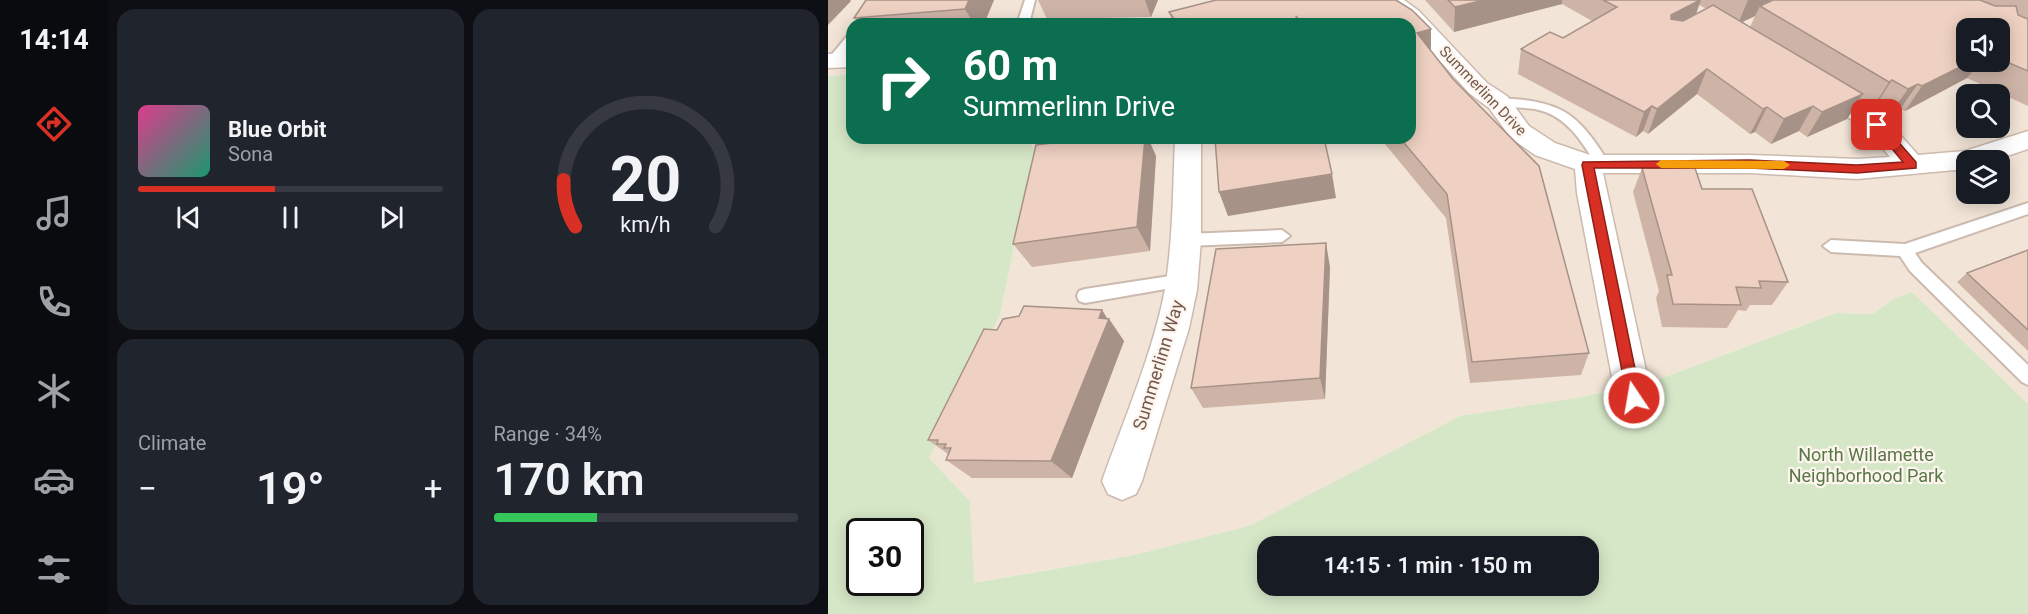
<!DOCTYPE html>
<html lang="en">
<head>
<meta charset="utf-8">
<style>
	:root { --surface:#171b24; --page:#20242c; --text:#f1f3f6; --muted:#9ea1a6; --line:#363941; --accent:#d93025 }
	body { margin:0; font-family:Roboto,sans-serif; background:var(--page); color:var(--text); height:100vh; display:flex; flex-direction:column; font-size:22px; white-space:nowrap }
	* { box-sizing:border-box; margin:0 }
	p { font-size:20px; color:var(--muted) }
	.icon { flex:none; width:33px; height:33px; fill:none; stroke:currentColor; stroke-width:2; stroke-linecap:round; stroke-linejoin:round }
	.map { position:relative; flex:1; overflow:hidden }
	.panel { display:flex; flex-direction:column; gap:9px; padding:9px; background:#0d0f14; width:720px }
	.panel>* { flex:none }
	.top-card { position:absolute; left:18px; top:18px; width:570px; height:126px; border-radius:18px; box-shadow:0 3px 15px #0003; background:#0b6e4f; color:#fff; overflow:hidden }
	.fabs { position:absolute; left:1128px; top:18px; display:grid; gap:12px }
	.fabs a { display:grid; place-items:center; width:54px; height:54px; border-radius:12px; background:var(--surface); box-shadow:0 3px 15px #0003; font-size:30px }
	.speed { position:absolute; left:18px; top:518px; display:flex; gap:12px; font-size:30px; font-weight:700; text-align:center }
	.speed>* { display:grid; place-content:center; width:78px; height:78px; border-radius:50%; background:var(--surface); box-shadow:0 3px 15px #0003; line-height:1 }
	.speed .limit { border:3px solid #111; border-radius:9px; background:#fff; color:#111 }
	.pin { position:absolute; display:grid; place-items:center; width:51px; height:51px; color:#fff; margin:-26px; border-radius:12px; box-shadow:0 3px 9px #0006 }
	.me { position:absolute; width:66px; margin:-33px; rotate:348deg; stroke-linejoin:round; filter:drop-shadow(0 0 4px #0008) }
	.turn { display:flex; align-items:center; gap:21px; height:126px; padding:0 18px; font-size:27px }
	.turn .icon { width:78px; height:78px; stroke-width:2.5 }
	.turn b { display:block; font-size:42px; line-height:51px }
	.big { font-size:45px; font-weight:600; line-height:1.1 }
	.panel .widget { flex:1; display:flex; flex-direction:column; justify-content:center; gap:9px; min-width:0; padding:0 21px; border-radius:18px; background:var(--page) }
	.panel .dial { align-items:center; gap:0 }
	.dial svg { height:156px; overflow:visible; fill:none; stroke:var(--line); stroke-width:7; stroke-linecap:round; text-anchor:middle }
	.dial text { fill:var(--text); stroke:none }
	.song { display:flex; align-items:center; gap:18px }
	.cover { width:72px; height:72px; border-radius:9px; background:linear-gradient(135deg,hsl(330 70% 55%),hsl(160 70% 35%)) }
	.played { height:6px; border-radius:3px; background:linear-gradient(90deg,var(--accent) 45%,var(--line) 45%) }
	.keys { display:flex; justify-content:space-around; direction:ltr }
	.heat { display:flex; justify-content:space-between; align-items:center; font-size:33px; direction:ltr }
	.charge { height:9px; border-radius:4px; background:linear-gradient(90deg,#34c759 34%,var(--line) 0) }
	.panel .tiles { flex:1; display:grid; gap:9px; grid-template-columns:repeat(2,1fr) }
	.trip { position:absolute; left:429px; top:536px; width:342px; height:60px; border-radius:18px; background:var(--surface); box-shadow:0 3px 15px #0003; font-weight:600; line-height:60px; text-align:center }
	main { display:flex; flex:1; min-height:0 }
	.tabs { display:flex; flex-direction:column; width:108px; justify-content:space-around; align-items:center; background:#090b0e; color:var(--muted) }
	.tabs .icon { width:42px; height:42px }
	.tabs .current { color:var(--accent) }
	.tabs b { font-size:27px; color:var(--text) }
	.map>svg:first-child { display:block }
	.residential { fill:#f2e4d7; fill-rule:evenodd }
	.green { fill:#d6e7c7; fill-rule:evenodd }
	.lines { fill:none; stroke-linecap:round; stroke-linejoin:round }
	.service-casing { stroke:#ccbaaf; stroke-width:4 }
	.minor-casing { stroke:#ccbaaf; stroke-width:3 }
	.service { fill:#fff; fill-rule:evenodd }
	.minor { fill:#fff; fill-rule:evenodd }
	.wall { fill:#cdb4a7; fill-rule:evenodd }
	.shaded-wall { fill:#a79288 }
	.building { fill:#eed1c2; stroke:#a79288; stroke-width:1.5 }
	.route { fill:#d93025; stroke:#8d1f18; stroke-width:1.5 }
	.slow { fill:#f59e0b }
	.labels { text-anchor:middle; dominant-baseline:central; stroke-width:4.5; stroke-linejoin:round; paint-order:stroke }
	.far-street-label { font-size:15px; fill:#73594e; stroke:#fef6ee }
	.street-label { font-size:18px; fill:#73594e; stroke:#fef6ee }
	.park-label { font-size:18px; fill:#587847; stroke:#fef6ee }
</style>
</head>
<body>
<main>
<nav class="tabs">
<b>14:14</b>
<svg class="icon current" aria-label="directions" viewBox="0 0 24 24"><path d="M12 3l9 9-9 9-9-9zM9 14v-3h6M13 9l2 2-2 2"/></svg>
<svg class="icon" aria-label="music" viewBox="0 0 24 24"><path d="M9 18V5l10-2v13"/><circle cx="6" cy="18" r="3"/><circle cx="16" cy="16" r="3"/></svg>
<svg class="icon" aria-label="phone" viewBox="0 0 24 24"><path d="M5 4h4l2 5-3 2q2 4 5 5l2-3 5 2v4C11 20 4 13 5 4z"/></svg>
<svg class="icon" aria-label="climate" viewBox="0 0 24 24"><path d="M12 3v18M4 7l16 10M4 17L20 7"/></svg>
<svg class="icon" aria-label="car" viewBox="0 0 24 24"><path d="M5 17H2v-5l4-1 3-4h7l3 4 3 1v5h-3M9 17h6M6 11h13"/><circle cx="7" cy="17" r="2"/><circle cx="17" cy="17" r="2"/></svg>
<svg class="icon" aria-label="filters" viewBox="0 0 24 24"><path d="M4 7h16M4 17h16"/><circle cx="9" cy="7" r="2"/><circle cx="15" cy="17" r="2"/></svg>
</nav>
<section class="panel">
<div class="tiles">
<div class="widget">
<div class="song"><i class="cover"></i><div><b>Blue Orbit</b><p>Sona</p></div></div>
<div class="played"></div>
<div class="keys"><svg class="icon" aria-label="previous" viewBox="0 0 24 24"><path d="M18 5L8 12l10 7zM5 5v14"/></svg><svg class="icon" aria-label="pause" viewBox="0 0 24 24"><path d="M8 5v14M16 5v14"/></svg><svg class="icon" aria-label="next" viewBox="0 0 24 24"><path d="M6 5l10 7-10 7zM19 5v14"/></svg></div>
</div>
<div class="widget dial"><svg viewBox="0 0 100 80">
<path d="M14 69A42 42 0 1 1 86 69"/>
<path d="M14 69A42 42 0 0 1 8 45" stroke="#d93025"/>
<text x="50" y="56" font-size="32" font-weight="700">20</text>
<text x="50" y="72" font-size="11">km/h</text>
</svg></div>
<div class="widget"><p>Climate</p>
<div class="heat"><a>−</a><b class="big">19°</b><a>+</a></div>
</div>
<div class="widget"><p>Range · 34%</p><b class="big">170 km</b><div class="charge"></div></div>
</div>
</section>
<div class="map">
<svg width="1200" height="614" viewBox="0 0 1200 614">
	<rect width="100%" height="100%" fill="#fbf2e8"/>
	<path class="residential" d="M 0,0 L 1200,0 L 1200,404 L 1084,292 L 1067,298 L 1045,314 L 1008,313 L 821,383 L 753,397 L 632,416 L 421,526 L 306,555 L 145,583 L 142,501 L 101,458 L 172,315 L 206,152 L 200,138 L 582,138 L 582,24 L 24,24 L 24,74 L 0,76 ZM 1138,28 L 1172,28 L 1172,62 L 1138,62 ZM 1138,94 L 1172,94 L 1172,128 L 1138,128 ZM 1138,160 L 1172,160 L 1172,194 L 1138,194 Z"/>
	<path class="green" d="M 24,74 L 24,138 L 200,138 L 206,151 L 172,315 L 101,458 L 142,501 L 146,583 L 306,555 L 421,526 L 632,416 L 753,397 L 821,383 L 1008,313 L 1045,314 L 1067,298 L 1084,292 L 1200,404 L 1200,614 L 0,614 L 0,76 ZM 32,531 L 82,531 L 82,582 L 32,582 ZM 440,546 L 760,546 L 760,585 L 440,585 Z"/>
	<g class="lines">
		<defs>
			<path id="service" d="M 197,0 L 207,0 L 201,24 L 189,24 Z
				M 24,34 L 24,45 L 9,64 L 1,64 L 1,58 L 20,35 Z
				M 670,98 C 733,101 749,111 782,165 L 780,168 L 770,168 C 755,143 739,115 707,109 C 694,107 679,108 665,105 L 665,99 Z
				M 1200,203 L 1200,214 L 1087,253 L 1094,263 L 1200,365 L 1200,385 L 1194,382 L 1082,271 L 1072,256 L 1003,252 L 995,246 L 1003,240 L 1077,244 Z
				M 454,230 L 462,236 L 454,242 L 358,246 L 350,240 L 358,234 Z
				M 355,274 L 363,280 L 355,286 L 257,303 L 251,301 L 249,296 L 251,291 L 257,289 Z"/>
			<path id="minor" d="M 551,0 L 576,0 L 591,11 L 659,83 L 679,96 L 701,126 L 727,143 L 762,155 L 922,155 L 1029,159 L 1062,157 L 1040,131 L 978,88 L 975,83 L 978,78 L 987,75 L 996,78 L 1058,119 L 1090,155 L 1137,151 L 1200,131 L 1200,149 L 1167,160 L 1138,160 L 1138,169 L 1029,179 L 922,173 L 775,173 L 824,398 L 819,409 L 806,414 L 793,409 L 788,398 L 749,193 L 747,169 L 707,155 L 683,138 L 661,108 L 641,93 L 582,28 L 582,24 L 578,24 Z
				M 24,53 L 24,67 L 0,68 L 0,54 Z
				M 347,138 L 373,138 L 373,240 L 369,290 L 361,328 L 314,481 L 308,494 L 294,500 L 280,494 L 274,481 C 295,422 326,350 337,289 C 345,239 345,188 347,138 Z"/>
		</defs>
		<use href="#service" class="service-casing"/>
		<use href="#minor" class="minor-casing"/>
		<use href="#service" class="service"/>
		<use href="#minor" class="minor"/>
	</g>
	<path class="wall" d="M 166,0 L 156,24 L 31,24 L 26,18 Z
		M 210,0 L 330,0 L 323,17 L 219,19 Z
		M 388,0 L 568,0 L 584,10 L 603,29 L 603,51 L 625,79 L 711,166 L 761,353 L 753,375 L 642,383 L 618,218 L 552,138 L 582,138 L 582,24 L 345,24 L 341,12 Z
		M 597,0 L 1200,0 L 1200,106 L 1139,78 L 1077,111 L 1072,109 L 1062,114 L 1048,105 L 1045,107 L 1031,99 L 1019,119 L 979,137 L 971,131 L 943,144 L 927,132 L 922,134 L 869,94 L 820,134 L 815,131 L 808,137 L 690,74 L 693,49 L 735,38 L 764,21 L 734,4 L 626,32 ZM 871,5 L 879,9 L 868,15 ZM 927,16 L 922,27 L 914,22 ZM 1172,28 L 1172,62 L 1138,62 Z
		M 265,138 L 320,138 L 328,156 L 322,251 L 204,267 L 185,244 L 217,144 Z
		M 814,168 L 874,189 L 960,282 L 944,305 L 922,305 L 918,311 L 910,310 L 899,328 L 834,327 L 828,298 L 831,291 L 805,192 Z
		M 1200,250 L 1200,351 L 1129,282 L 1139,273 Z
		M 502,267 L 497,399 L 375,408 L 363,388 Z
		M 274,310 L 279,318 L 281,319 L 296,341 L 244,478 L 144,478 L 118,460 L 120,454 L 100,440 L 169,330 Z"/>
	<path class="shaded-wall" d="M 0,0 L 22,0 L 23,1 L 0,25 Z
		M 141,0 L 166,0 L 156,24 L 146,24 L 137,9 Z
		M 317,0 L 330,0 L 323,17 Z
		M 656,0 L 734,0 L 734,4 L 626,32 L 627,7 Z
		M 873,0 L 864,24 L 835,40 L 843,15 Z
		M 920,0 L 942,0 L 938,9 L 932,6 L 927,16 L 910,24 Z
		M 603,29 L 603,54 L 589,33 Z
		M 1142,62 L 1152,62 L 1139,78 L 1077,111 L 1094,86 Z
		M 879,69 L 869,94 L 820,134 L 829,109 Z
		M 1064,80 L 1048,105 L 1045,107 L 1061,82 Z
		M 1090,84 L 1072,109 L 1062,114 L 1080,89 Z
		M 1035,94 L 1019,119 L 979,137 L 994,112 Z
		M 824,106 L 815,131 L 808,137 L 816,112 Z
		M 985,106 L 971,131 L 943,144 L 956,119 Z
		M 939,107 L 927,132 L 922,134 L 935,109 Z
		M 213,138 L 239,138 L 218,145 Z
		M 317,138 L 320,138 L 328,156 L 322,251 L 309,227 Z
		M 504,174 L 508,198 L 400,216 L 391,192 Z
		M 498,243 L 502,267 L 497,399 L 492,378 Z
		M 274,310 L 280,320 L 281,319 L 296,341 L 244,478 L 223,461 Z"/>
	<path class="building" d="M 38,0 L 141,0 L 137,9 L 26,18 Z
		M 388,0 L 568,0 L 584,10 L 603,29 L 589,33 L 625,79 L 711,166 L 761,353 L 644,362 L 619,194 L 572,138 L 582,138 L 582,24 L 474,24 L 468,16 L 470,24 L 350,24 L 341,12 Z
		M 620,0 L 656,0 L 627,7 Z
		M 775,0 L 872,0 L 843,15 L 843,19 L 855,21 L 885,5 L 1035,94 L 994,112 L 985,106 L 956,119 L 939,107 L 935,109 L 879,69 L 829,109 L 824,106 L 816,112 L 693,49 L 722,32 L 735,38 L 789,7 Z
		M 945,0 L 1152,0 L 1167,6 L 1188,6 L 1190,15 L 1200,19 L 1200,71 L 1172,59 L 1172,28 L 1138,28 L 1138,62 L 1142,62 L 1094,86 L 1090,84 L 1080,89 L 1064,80 L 1061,82 L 932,6 Z
		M 265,138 L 317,138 L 309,227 L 185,244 L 208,145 Z
		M 387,138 L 496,138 L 504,174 L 391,192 Z
		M 814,168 L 867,168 L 874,189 L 924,189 L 960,282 L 931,281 L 933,288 L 908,287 L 913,305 L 845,304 L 839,275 L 844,275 Z
		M 498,243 L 492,378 L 363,388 L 388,249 Z
		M 1200,250 L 1200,330 L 1139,273 Z
		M 196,306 L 274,310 L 271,318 L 281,319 L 223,461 L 118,460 L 123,448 L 116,448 L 118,444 L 109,444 L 110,440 L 100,440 L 156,329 L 169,330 L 175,319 L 191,316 Z"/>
	<path class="route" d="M 1046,122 L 1053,122 L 1088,162 L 1088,168 L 1029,173 L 922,168 L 766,168 L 813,398 L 806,404 L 800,402 L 754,165 L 755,162 L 922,160 L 1029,165 L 1075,162 L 1046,127 Z"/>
	<path class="slow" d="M 833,160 L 956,161 L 962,165 L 956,169 L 833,168 L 828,164 Z"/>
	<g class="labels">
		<g class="far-street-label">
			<text transform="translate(655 91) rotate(46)">Summerlinn Drive</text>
		</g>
		<g class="street-label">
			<text transform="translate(330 365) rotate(-73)">Summerlinn Way</text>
		</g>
		<g class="park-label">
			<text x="1038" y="454">North Willamette<tspan x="1038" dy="21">Neighborhood Park</tspan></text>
		</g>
	</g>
</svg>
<div class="fabs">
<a><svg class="icon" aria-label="sound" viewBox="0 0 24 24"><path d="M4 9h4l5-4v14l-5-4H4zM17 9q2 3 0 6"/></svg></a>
<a><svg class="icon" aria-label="search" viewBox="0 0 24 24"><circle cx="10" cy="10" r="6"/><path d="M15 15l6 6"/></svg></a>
<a><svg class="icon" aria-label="layers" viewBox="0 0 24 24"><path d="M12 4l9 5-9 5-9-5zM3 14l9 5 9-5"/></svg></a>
</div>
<div class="speed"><div class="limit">30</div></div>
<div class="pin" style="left:1049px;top:125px;background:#d93025"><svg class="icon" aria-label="arrive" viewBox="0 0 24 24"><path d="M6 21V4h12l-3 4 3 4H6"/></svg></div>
<svg class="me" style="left:806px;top:398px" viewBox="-20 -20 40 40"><circle r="17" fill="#d93025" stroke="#fff" stroke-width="3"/><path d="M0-11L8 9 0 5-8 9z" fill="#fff"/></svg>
<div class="trip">14:15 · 1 min · 150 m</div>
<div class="top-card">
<div class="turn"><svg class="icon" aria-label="right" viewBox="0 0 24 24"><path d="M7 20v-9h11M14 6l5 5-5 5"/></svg><div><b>60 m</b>Summerlinn Drive</div></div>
</div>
</div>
</main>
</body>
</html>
